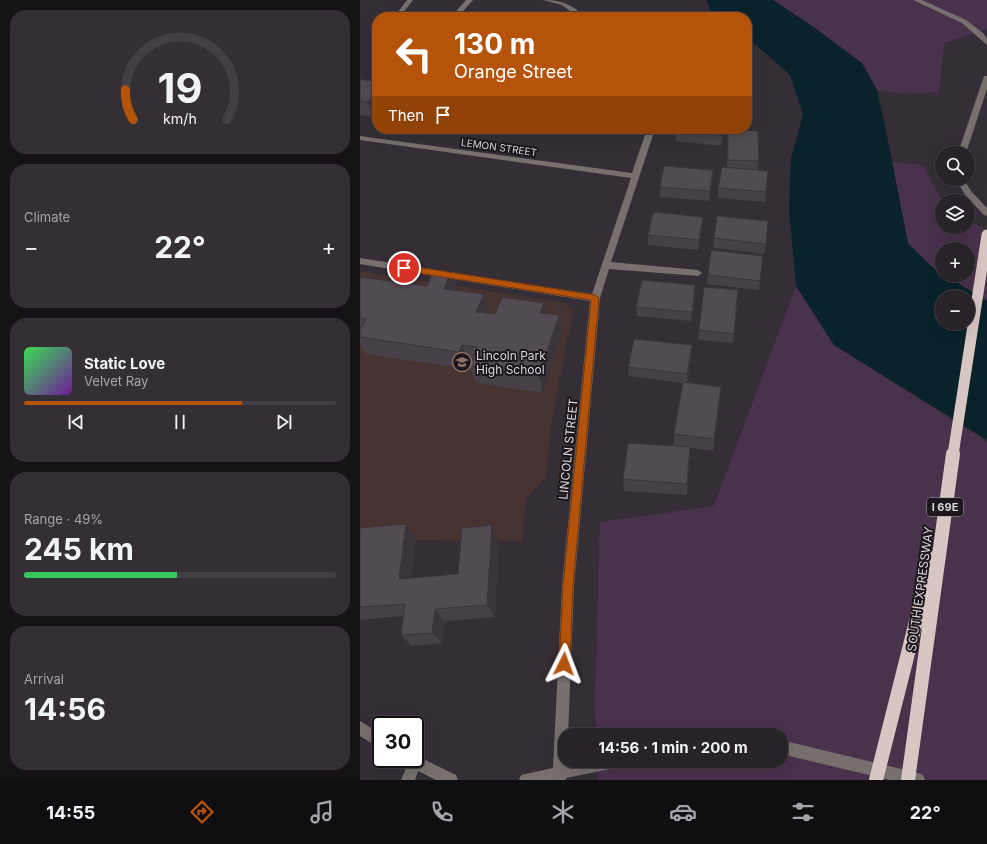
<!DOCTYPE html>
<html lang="en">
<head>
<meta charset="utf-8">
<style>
	:root { --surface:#282229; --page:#342f35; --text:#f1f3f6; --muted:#a5a4a8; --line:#443f46; --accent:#b45309 }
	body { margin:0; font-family:Inter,sans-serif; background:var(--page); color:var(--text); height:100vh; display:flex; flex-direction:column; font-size:15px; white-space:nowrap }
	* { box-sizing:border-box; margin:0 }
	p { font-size:13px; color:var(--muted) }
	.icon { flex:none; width:22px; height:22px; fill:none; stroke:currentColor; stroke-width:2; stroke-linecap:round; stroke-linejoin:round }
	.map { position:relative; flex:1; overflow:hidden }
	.side { display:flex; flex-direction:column; gap:10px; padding:10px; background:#161317; width:360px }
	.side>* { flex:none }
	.top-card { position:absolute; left:12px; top:12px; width:380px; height:122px; border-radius:16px; box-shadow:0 4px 16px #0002,0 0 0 1px var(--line); background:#b45309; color:#fff; overflow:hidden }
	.buttons { position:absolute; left:575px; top:146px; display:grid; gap:8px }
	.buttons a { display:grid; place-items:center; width:40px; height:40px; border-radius:50%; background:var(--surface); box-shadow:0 4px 16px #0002,0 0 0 1px var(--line); font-size:20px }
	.speed { position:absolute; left:12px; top:716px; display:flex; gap:8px; font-size:20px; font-weight:700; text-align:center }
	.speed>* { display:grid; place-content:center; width:52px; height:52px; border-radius:50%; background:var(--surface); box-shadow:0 4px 16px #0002,0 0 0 1px var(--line); line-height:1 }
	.speed .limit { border:2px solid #111; border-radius:6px; background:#fff; color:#111 }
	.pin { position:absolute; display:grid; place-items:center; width:34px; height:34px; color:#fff; margin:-17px; border:2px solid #fff; border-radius:50%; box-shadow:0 1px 4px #0007 }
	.me { position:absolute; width:44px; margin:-22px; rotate:3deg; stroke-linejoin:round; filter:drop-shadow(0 0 3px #0008) }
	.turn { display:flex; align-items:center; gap:14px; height:84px; padding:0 16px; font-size:18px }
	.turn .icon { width:52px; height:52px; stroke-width:2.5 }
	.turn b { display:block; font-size:28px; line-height:34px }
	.then { display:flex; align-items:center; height:38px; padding:0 16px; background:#0003; gap:8px; font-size:15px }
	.big { font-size:30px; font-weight:700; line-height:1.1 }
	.side .card { flex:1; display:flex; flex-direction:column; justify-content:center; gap:6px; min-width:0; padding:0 14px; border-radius:16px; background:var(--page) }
	.side .dial { align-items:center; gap:0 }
	.dial svg { height:104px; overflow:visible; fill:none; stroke:var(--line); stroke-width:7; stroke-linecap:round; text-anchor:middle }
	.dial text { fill:var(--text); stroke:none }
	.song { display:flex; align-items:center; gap:12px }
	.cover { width:48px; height:48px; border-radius:6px; background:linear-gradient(135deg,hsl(130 70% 55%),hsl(280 70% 35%)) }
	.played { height:4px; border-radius:2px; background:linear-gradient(90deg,var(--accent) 70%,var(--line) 70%) }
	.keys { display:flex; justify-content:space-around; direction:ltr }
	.heat { display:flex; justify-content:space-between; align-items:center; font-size:22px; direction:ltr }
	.charge { height:6px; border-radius:3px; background:linear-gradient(90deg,#34c759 49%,var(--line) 0) }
	.trip { position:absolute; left:198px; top:728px; width:230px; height:40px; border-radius:16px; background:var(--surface); box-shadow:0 4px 16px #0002,0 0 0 1px var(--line); font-weight:700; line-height:40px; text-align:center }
	.dock { display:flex; height:64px; justify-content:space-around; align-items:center; background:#100e10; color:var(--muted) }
	.dock .icon { width:28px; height:28px }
	.dock .on { color:var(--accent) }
	.dock b { font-size:18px; color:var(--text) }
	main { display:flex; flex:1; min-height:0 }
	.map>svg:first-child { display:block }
	.education { fill:#47332f }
	.green { fill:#49324c }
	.water { fill:#0a222a; fill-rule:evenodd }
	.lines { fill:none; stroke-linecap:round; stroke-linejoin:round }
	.minor { fill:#77706e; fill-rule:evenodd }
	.highway-bridge-far1 { stroke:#d7c7c2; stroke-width:11 }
	.highway-bridge { stroke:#d7c7c2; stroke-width:14 }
	.wall { fill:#474048 }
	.shaded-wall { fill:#3a343b }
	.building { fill:#534b54; stroke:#3a343b }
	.route { fill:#b45309; stroke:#753606 }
	.labels { text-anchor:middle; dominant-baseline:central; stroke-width:4; stroke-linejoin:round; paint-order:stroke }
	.far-street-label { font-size:10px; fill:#ddd7dd; stroke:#1b171c }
	.shield { fill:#1b171c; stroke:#a39da3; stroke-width:1 }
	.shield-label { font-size:11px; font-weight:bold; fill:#ddd7dd }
	.poi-label { font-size:12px; fill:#ddd7dd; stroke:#1b171c; text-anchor:start }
	.street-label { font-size:12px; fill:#ddd7dd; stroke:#1b171c }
</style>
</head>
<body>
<main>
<section class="side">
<div class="card dial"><svg viewBox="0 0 100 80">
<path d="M14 69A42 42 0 1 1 86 69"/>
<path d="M14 69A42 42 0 0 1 8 46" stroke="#b45309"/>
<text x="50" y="56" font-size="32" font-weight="700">19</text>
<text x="50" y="72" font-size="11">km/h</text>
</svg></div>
<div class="card"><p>Climate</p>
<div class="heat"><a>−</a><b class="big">22°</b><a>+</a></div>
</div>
<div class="card">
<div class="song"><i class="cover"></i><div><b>Static Love</b><p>Velvet Ray</p></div></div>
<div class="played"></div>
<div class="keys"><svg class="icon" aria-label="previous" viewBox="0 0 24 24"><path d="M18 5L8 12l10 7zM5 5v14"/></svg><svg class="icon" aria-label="pause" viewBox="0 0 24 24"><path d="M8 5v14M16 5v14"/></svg><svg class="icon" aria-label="next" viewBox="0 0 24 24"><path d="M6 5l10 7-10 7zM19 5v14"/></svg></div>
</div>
<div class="card"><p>Range · 49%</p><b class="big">245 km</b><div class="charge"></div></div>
<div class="card"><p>Arrival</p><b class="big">14:56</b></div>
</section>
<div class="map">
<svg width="627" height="780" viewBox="0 0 627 780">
	<rect width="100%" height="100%" fill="#362e37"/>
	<path class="education" d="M 0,271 L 204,303 L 213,310 L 193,414 L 185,478 L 166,498 L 162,541 L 0,540 Z"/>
	<path class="green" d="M 413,0 L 627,0 L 627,29 L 584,43 L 579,92 L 543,94 L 517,90 L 502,63 L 452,26 Z
		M 532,162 L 563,165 L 582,201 L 582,227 L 608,227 L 608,220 L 627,230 L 627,301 L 585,275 L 608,275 L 608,249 L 582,249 L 582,273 L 572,267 L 548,243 Z
		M 436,286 L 474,345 L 627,442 L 627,780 L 237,780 L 236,761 L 421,761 L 421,735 L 236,735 L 235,700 L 240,522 L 354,506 Z"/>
	<path class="water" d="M 346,0 L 413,0 L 452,26 L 502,63 L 517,90 L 525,125 L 548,243 L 572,267 L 582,273 L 582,275 L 585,275 L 627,301 L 627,440 L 474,345 L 436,286 L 429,209 L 431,159 L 443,114 L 430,75 L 387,37 L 387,17 L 358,17 L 351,11 ZM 582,297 L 608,297 L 608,323 L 582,323 Z"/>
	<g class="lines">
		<path class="minor" d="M 47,0 L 53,0 L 40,17 L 34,17 Z
			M 106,0 L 113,0 L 98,17 L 91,17 Z
			M 183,0 C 201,0 212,4 225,17 L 218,17 L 202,5 Z
			M 553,0 L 562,0 L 606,20 L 623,33 L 627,39 L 627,45 L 602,23 Z
			M 624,76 L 627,76 L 627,89 L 606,153 L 598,153 Z
			M 287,129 L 295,129 L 251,262 L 338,270 L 342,273 L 338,276 L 249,269 L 240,298 L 214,586 L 208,735 L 205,735 L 205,761 L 207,761 L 206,765 L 224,761 L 262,761 L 260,766 L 255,768 L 206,778 L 206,780 L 159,780 L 161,775 L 193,768 L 202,586 L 230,301 L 0,264 L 0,258 L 232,294 L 271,178 L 0,140 L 0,136 L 272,173 Z
			M 596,179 L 604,179 L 611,191 L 627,208 L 627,216 L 624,215 L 605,195 Z
			M 0,721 L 21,734 L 21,749 L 0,736 Z
			M 421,740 L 558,773 L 563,775 L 565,780 L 530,780 L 421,754 Z
			M 55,755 L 96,775 L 98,780 L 76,780 L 58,771 L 55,780 L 41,780 L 47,766 L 43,764 L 41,759 L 55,759 Z"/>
		<path class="highway-bridge-far1" d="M 593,455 L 627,235"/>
		<path class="highway-bridge" d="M 516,780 L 572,558
			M 548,780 L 593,454"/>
	</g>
	<path class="wall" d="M 0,79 L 17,82 L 17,113 L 14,117 L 0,115 Z
		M 365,129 L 361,146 L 316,141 L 316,130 Z
		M 368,130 L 399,161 L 398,170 L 406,192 L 405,202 L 358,198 L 358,188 L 367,168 Z
		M 352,180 L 349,201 L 300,197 L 300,187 Z
		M 343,217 L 342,227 L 338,250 L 288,245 L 288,235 Z
		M 354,238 L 406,244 L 404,254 L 353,248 Z
		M 348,275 L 400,281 L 399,290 L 347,284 Z
		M 0,277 L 124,294 L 129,312 L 129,313 L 135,314 L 186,313 L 199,315 L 202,333 L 183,393 L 116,383 L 110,366 L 111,362 L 109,362 L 106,369 L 6,354 L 0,343 Z
		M 335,295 L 331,321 L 277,316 L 276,307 Z
		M 339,330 L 374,334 L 373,343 L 338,340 Z
		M 332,345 L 332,354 L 327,382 L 361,387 L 353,451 L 330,448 L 327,495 L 264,491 L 263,479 L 320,446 L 314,446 L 314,434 L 323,383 L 269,376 L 268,367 Z
		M 46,524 L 56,538 L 51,578 L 98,574 L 138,539 L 135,617 L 84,621 L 82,643 L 52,646 L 41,635 L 43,616 L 0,620 L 0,528 Z"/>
	<path class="shaded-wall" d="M 17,89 L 17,113 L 14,117 L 8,102 Z
		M 363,129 L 365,129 L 361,146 L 362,136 Z
		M 353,170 L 352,180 L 349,201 L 350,191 Z
		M 343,217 L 342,227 L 338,250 L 339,240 Z
		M 91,272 L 98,290 L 90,307 L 84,289 Z
		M 335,285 L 335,295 L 331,321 Z
		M 124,294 L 129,312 L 122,329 L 116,312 Z
		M 184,303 L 188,321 L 180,313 Z
		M 199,315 L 202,333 L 183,393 L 179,376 Z
		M 102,345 L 109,362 L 106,369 L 99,352 Z
		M 332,345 L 332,354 L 327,383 L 327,374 Z
		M 361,387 L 360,400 L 353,451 L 354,439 Z
		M 330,447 L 329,459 L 327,495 L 327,484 Z
		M 46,524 L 56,538 L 50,591 L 39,579 Z
		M 132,525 L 138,539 L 135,617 L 127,605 Z
		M 75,609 L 84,621 L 82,643 L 72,633 Z"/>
	<path class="building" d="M 0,79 L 17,82 L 17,89 L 8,102 L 0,101 Z
		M 316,129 L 363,129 L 362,136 L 316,130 Z
		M 368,130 L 398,131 L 399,161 L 368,160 Z
		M 304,166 L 353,170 L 350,191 L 300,187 Z
		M 362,167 L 408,171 L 406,192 L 358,188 Z
		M 293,212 L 343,217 L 339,240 L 288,235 Z
		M 357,216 L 408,221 L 406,244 L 354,238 Z
		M 351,250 L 403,256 L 400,281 L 348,275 Z
		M 74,270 L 91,272 L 84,289 L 124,294 L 116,312 L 135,314 L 142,297 L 184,303 L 180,313 L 199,315 L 179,376 L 110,366 L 117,347 L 102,345 L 99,352 L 0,337 L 0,330 L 6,319 L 0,318 L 0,315 L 1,313 L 0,313 L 0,277 L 67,286 Z
		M 282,280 L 335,285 L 332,312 L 276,307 Z
		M 344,287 L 378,290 L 374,334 L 339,330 Z
		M 274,339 L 332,345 L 327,374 L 268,367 Z
		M 323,382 L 361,387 L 354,439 L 314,434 Z
		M 268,443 L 330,447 L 327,484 L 263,479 Z
		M 46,524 L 39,579 L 98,574 L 102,528 L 132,525 L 127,605 L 75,609 L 72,633 L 41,635 L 45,604 L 0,607 L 0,528 Z"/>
	<path class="route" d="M 44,265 L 235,295 L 239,298 L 213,586 L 210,664 L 208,668 L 204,669 L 200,668 L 199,664 L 203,586 L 231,300 L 44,271 L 40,268 Z"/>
	<defs>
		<symbol id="school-ring" viewBox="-11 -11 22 22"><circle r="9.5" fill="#1b171c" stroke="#8d6e63" stroke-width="1.5"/><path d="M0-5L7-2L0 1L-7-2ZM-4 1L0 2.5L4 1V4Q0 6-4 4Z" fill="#8d6e63"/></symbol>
	</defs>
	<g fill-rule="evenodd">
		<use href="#school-ring" x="91" y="351" width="22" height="22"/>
	</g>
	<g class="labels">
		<g class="far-street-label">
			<text transform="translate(139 147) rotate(8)">LEMON STREET</text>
		</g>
		<rect class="shield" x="567" y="498" width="36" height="18" rx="3"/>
		<g class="shield-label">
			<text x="585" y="507">I 69E</text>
		</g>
		<g class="poi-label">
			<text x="116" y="355">Lincoln Park<tspan x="116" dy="14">High School</tspan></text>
		</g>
		<g class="street-label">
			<text transform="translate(208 449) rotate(-84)">LINCOLN STREET</text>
			<text transform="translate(560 589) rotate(-82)">SOUTH EXPRESSWAY</text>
		</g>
	</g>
</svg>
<div class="buttons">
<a><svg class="icon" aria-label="search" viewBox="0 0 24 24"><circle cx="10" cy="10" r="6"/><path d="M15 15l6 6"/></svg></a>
<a><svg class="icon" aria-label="layers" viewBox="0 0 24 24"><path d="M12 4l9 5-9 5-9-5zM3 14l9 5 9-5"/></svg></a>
<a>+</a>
<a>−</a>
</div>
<div class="speed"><div class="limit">30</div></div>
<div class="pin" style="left:44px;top:268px;background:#d93025"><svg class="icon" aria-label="arrive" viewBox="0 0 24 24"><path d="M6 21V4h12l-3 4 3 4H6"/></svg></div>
<svg class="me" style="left:204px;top:664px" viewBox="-20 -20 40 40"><path d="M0-17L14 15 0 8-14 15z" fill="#b45309" stroke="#fff" stroke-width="4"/></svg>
<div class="trip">14:56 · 1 min · 200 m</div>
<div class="top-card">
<div class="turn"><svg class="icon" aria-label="left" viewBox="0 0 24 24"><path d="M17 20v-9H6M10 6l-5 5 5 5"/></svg><div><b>130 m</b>Orange Street</div></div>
<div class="then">Then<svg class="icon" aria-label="arrive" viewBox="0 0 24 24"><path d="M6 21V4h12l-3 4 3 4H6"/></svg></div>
</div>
</div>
</main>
<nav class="dock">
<b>14:55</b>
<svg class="icon on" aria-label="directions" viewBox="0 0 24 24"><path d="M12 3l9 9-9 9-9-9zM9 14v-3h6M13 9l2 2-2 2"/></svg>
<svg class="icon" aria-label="music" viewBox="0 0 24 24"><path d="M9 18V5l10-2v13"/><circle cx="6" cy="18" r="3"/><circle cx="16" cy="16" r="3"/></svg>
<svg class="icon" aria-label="phone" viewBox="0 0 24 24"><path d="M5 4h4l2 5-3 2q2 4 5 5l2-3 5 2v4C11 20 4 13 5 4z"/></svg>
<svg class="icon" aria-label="climate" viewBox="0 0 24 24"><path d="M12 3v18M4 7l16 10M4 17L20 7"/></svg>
<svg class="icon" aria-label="car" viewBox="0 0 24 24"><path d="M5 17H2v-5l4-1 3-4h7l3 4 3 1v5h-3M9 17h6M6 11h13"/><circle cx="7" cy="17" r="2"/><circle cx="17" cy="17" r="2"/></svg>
<svg class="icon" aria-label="filters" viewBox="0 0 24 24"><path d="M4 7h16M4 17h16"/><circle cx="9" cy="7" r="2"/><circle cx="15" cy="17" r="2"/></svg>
<b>22°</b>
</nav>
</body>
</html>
